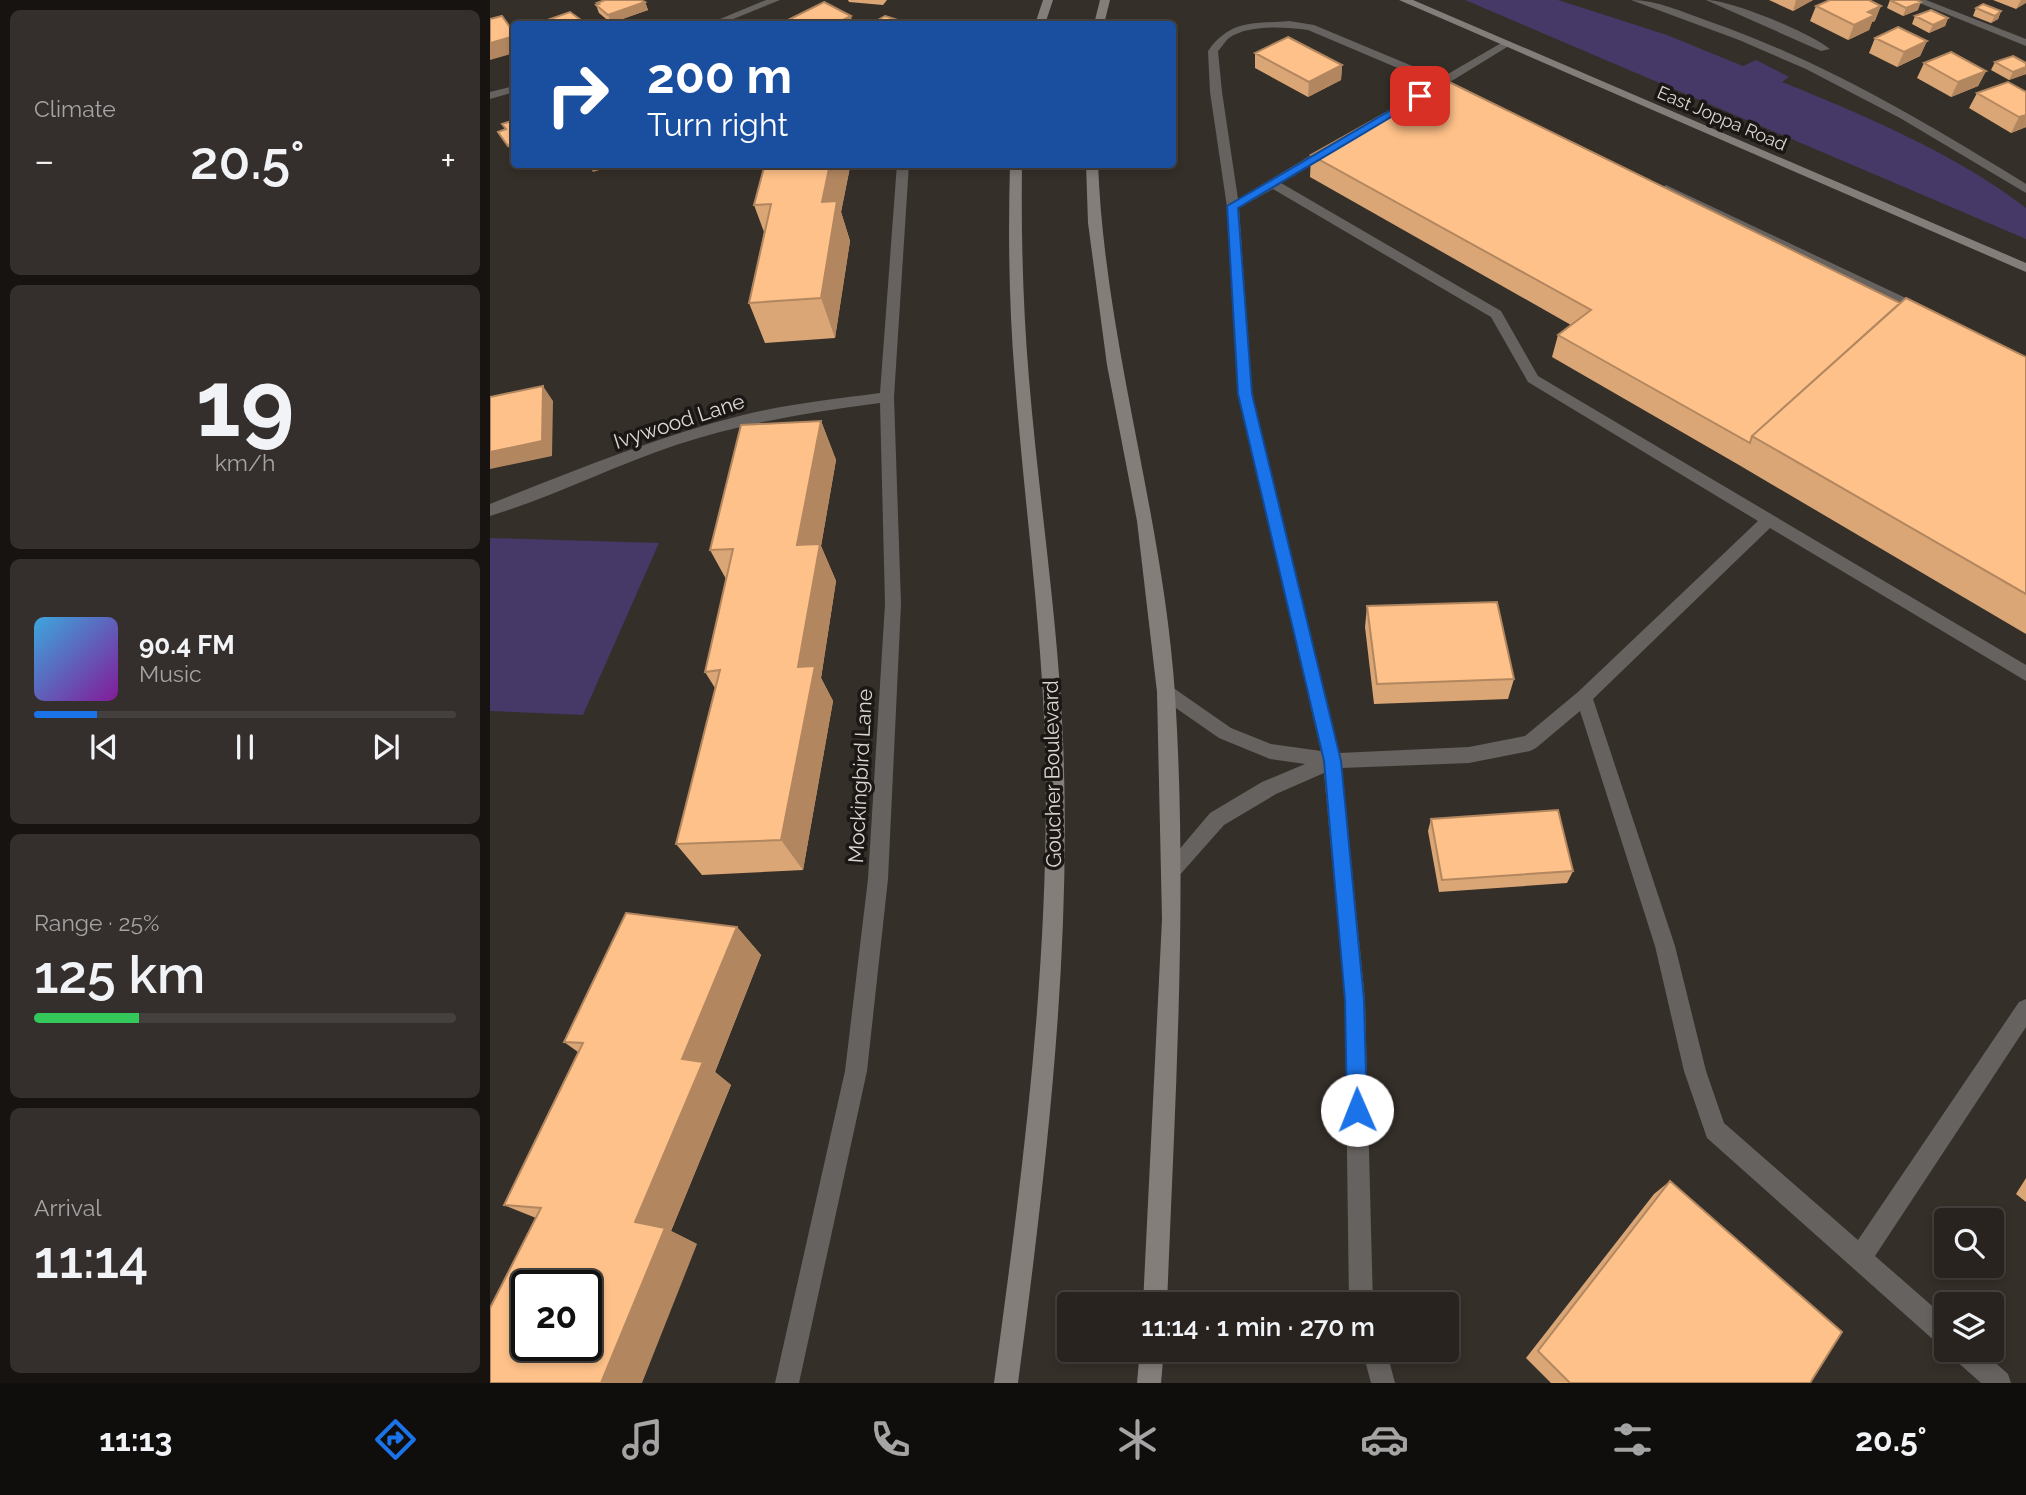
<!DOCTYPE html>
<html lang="en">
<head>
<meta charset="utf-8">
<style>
	:root { --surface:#28231f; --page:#342f2c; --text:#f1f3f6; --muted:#a5a4a4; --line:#44403d; --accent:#1a73e8 }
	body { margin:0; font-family:Raleway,sans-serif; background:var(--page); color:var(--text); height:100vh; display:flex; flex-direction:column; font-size:26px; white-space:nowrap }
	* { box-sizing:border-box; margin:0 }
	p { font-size:23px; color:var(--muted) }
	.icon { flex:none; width:38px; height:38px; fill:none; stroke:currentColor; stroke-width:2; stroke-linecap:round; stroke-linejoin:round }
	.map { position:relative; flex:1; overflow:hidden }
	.details { display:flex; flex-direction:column; gap:10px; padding:10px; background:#161311; width:490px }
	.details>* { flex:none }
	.guide { position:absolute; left:21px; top:21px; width:665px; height:147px; border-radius:7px; box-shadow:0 4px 10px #0003,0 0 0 2px var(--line); background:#1a4fa0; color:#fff; overflow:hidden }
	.tools { position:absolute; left:1444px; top:1208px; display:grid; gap:14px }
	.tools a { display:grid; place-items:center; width:70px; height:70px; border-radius:7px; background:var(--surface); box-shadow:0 4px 10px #0003,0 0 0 2px var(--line); font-size:35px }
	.speed { position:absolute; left:21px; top:1270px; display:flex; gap:14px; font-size:35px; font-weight:700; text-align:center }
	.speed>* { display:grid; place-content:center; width:91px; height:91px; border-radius:50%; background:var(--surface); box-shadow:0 4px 10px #0003,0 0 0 2px var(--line); line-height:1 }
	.speed .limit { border:4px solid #111; border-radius:10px; background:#fff; color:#111 }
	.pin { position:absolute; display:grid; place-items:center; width:60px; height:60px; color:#fff; margin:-30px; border-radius:14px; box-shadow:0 4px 10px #0006 }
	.me { position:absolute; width:77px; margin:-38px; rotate:359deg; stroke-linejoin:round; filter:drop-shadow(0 0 5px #0008) }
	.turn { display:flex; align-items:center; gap:24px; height:147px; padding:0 21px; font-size:32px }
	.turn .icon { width:91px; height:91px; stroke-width:2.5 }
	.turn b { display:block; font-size:49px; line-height:60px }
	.big { font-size:52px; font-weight:600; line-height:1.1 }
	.details .card { flex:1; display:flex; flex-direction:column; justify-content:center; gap:10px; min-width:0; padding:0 24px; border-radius:10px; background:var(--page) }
	.details .dial { align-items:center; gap:0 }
	.dial b { font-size:91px; line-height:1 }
	.song { display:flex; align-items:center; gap:21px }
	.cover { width:84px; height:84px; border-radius:10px; background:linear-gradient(135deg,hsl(200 70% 55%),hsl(290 70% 35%)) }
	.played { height:7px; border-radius:4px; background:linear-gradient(90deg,var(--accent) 15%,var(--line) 15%) }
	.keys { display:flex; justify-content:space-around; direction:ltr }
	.heat { display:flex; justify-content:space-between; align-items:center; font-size:38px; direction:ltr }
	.charge { height:10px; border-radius:5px; background:linear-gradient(90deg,#34c759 25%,var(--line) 0) }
	.trip { position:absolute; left:567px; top:1292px; width:402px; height:70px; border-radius:7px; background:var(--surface); box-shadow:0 4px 10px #0003,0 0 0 2px var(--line); font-weight:600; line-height:70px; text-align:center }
	.tab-bar { display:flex; height:112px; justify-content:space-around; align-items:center; background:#100e0c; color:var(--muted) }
	.tab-bar .icon { width:49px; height:49px }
	.tab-bar .active { color:var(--accent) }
	.tab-bar b { font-size:32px; color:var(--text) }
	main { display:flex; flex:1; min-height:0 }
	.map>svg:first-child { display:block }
	.green { fill:#463867 }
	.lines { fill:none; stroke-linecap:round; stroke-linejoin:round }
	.service { fill:#66625f; fill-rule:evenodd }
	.minor { fill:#66625f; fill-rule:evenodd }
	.secondary { fill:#847e7a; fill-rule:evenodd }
	.wall { fill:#daa676 }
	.shaded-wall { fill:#b28760 }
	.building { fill:#fec189; stroke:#b28760; stroke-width:2; fill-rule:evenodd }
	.route { fill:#1a73e8; stroke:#114b97; stroke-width:2 }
	.labels { text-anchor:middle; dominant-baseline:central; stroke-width:7; stroke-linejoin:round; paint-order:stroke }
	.far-street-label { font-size:18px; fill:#dbd7d3; stroke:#1b1715 }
	.street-label { font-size:21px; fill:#dbd7d3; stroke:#1b1715 }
</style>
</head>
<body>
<main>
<section class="details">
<div class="card"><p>Climate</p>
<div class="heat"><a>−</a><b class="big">20.5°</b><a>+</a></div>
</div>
<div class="card dial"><b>19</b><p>km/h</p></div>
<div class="card">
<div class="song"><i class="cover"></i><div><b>90.4 FM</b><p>Music</p></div></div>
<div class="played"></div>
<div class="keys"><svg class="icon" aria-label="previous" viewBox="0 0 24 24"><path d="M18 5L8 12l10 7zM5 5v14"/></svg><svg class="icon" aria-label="pause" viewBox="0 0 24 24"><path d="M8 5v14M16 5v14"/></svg><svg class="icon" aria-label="next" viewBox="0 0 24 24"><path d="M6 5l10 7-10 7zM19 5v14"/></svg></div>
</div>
<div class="card"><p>Range · 25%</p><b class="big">125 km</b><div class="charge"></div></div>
<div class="card"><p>Arrival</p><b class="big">11:14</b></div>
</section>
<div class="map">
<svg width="1536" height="1383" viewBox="0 0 1536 1383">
	<rect width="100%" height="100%" fill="#352f29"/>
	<path class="green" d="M 975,0 L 1068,0 L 1177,35 L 1253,66 L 1266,60 L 1299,77 L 1292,82 C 1372,114 1468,155 1536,208 L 1536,239 Z
		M 0,538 L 169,543 L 93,715 L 0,711 Z"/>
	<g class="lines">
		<path class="service" d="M 1216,0 C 1241,0 1321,33 1340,49 L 1331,51 Z
			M 1422,0 L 1436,0 L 1536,39 L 1536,46 Z
			M 799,21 L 824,25 L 951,78 L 1013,42 L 1022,44 L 960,82 L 978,90 L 978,94 L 970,94 L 952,87 L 943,87 L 943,83 L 818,30 C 795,27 759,24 739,38 C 735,41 732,47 728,51 L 732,92 L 748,199 L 838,145 L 846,145 L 846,151 L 791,183 L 1011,311 L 1048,376 L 1536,665 L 1536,681 L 1280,528 L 1103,699 L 1185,946 L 1216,1071 L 1234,1123 L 1368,1240 L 1529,1002 L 1536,999 L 1536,1027 L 1385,1256 L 1456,1318 L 1456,1346 L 1447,1343 L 1217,1138 L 1194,1071 L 1165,946 L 1090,711 L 1046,748 L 1040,751 L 979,763 L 852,768 L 875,1000 L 883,1304 L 859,1304 L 855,1000 L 834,773 L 786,794 L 734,825 L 688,877 L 681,880 L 674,877 L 671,871 L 720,813 L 772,782 L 815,764 L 780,759 L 729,738 L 670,697 L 667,692 L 670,687 L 676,685 L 682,687 L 741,728 L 781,744 L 831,751 L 748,394 L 737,207 L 720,92 L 718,51 C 741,19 763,24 799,21 ZM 783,189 L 1001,317 L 1038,382 L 1268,521 L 1088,692 L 1035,736 L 979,747 L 849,753 L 762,394 L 749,208 Z
			M 1176,185 L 1437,308 L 1439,311 L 1437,314 L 1427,314 L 1172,192 L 1170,189 Z
			M 872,1349 L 896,1349 L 905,1383 L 881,1383 Z
			M 1460,1349 L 1490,1349 L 1518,1374 L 1521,1383 L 1491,1383 L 1463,1358 Z"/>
		<path class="minor" d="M 276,0 L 290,0 L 231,24 L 218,24 Z
			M 1141,0 C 1167,0 1193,12 1218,21 C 1331,60 1434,121 1536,184 L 1536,193 L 1410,118 L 1316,69 L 1249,40 Z
			M 24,86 L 24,92 L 0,99 L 0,92 Z
			M 407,164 L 419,164 L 404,397 L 411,604 L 398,879 L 377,1071 L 309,1383 L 285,1383 L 355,1071 L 378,879 L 395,604 L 390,403 C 320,412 253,423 186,445 C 123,466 63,497 0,516 L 0,504 C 83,471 166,437 253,415 C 298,404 344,399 390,393 Z"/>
		<path class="secondary" d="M 553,0 L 563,0 L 555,24 L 545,24 Z
			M 610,0 L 620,0 L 614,24 L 604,24 Z
			M 909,0 L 923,0 L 1536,263 L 1536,272 Z
			M 520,164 L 532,164 C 531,236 533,308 539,379 C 549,500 568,619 573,740 C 582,955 556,1170 528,1383 L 504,1383 C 533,1170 561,956 555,741 C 551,620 534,500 525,379 C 519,308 518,236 520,164 Z
			M 596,164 L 608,164 C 615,343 673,515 685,694 C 698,897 685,1101 677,1304 L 653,1304 L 672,919 L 667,692 L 647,521 L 617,365 L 598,223 Z
			M 650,1349 L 674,1349 L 671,1383 L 647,1383 Z"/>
	</g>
	<path class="wall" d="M 358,0 L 397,0 L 393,5 L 359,2 Z
		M 1279,0 L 1323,0 L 1303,11 Z
		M 1400,0 L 1428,10 L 1413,16 L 1397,8 Z
		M 1503,0 L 1536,0 L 1526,9 Z
		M 155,2 L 158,10 L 121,23 L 109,13 L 106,5 L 108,5 L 107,3 Z
		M 1326,6 L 1385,21 L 1382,22 L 1379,30 L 1358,40 L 1320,21 Z
		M 1486,8 L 1511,11 L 1508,19 L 1501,23 L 1483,16 Z
		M 1425,16 L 1458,18 L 1455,26 L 1439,33 L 1422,24 Z
		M 1385,38 L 1437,41 L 1430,56 L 1407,67 L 1379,53 Z
		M 765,53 L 852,65 L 851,80 L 818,97 L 765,68 Z
		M 1505,62 L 1536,63 L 1536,74 L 1519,80 L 1501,70 Z
		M 1434,63 L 1496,71 L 1488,86 L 1461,97 L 1427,78 Z
		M 1536,92 L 1536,127 L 1521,133 L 1479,108 L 1487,93 Z
		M 821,155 L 1410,303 L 1536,357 L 1536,634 L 1249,465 L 1062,357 L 1068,335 L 1081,325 L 820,177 Z
		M 275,164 L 359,164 L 360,167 L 351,212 L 360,241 L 345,338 L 275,343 L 259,303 L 274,232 L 264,205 Z
		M 331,421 L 346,460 L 331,546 L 346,581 L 331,678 L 343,701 L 313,870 L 212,875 L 186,844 L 225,688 L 215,672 L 236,579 L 220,550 Z
		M 877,606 L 1024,679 L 1018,699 L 884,704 L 875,627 Z
		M 941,819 L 1083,871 L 1077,883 L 949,892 L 938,831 Z
		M 247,927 L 271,955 L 225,1072 L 241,1085 L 181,1231 L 207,1244 L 46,1218 L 14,1205 L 88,1052 L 74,1042 Z
		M 1536,1178 L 1536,1202 L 1526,1194 Z
		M 1180,1181 L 1320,1383 L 1061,1383 L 1036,1358 L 1164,1194 Z"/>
	<path class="shaded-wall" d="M 1306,0 L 1323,0 L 1303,11 Z
		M 1531,0 L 1536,0 L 1536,3 L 1526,9 Z
		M 155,2 L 158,10 L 121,23 L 118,15 Z
		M 1431,2 L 1428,10 L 1413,16 L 1416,8 Z
		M 1391,6 L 1385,21 L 1382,22 L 1379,30 L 1358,40 L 1364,25 L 1378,12 Z
		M 1511,11 L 1508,19 L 1501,23 L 1505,16 Z
		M 361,16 L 363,24 L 345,24 Z
		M 1458,18 L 1455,26 L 1439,33 L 1443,25 Z
		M 24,36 L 24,53 L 0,60 L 0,43 Z
		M 1437,41 L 1430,56 L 1407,67 L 1414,52 Z
		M 852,65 L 851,80 L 818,97 L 819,82 Z
		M 1536,67 L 1536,74 L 1519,80 L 1523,72 Z
		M 1496,71 L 1488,86 L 1461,97 L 1468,82 Z
		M 1536,115 L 1536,127 L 1521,133 L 1529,117 Z
		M 24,144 L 24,153 L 22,154 L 18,146 Z
		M 115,164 L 116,168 L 103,172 L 99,165 Z
		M 340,164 L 359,164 L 360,167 L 351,212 L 360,241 L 345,338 L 331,298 L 332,202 Z
		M 53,386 L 63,401 L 62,456 L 0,469 L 0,452 Z
		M 331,421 L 346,460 L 331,546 L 346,581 L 331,678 L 343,701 L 313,870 L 291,840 L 308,667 L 307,545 Z
		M 247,927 L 271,955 L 225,1072 L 241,1085 L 181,1231 L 207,1244 L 152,1383 L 111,1383 L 145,1222 L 192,1059 Z"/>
	<path class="building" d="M 115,0 L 151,0 L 155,2 L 118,15 L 106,5 L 109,4 L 107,3 Z
		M 1340,0 L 1379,0 L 1391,6 L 1378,12 L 1385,15 L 1364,25 L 1326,6 Z
		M 1400,0 L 1426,0 L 1431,2 L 1416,8 Z
		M 334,2 L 361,16 L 345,24 L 346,24 L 299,24 L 294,22 Z
		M 1493,4 L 1511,11 L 1505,16 L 1486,8 Z
		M 1441,10 L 1458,18 L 1443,25 L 1425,16 Z
		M 80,12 L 95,23 L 90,24 L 46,24 Z
		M 12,16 L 24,33 L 24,36 L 0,43 L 0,19 Z
		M 395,16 L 420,24 L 381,24 Z
		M 1408,27 L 1437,41 L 1414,52 L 1385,38 Z
		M 798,37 L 852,65 L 819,82 L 765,53 Z
		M 1461,52 L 1496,71 L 1468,82 L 1434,63 Z
		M 1523,56 L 1536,63 L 1536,67 L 1523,72 L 1505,62 Z
		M 955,80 L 1410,303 L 1262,436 L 1260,443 L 1068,335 L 1101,310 L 821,155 Z
		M 1518,82 L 1536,92 L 1536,115 L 1529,117 L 1487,93 Z
		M 24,120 L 24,144 L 18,146 L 8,132 L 16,129 L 12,124 Z
		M 275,164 L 340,164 L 332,202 L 347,201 L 331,298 L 259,303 L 281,204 L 264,205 Z
		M 1416,298 L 1536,357 L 1536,594 L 1262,436 Z
		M 53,386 L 52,441 L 0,452 L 0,397 Z
		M 331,421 L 307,545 L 330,544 L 308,667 L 325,666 L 291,840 L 186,844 L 230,670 L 215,672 L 243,549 L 220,550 L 251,425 Z
		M 1007,602 L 1024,679 L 887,684 L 877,606 Z
		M 1068,810 L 1083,871 L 952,880 L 941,819 Z
		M 136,913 L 247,927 L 192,1059 L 213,1062 L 145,1222 L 175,1228 L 111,1383 L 0,1383 L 0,1308 L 51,1208 L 14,1205 L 93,1043 L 74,1042 ZM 37,1286 L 96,1286 L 96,1346 L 37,1346 Z
		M 1180,1181 L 1352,1332 L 1320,1383 L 1080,1383 L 1048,1351 Z"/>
	<path class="route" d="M 930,93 L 935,96 L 933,98 L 748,208 L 762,394 L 851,761 L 874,1000 L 877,1110 L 874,1117 L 867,1120 L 860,1117 L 857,1110 L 855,1000 L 834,761 L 748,394 L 737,206 Z"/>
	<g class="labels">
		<g class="far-street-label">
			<text transform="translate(1232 118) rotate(23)">East Joppa Road</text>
		</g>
		<g class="street-label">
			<text transform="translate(189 421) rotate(-18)">Ivywood Lane</text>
			<text transform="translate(562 774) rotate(-91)">Goucher Boulevard</text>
			<text transform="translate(370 776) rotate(-87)">Mockingbird Lane</text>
		</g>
	</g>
</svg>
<div class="tools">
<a><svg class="icon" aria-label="search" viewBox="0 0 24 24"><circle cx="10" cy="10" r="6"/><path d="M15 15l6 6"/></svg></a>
<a><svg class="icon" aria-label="layers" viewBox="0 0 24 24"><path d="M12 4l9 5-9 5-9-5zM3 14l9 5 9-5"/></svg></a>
</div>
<div class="speed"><div class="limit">20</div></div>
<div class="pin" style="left:930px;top:96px;background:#d93025"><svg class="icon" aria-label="arrive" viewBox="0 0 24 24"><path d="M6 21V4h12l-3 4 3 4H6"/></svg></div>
<svg class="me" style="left:867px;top:1110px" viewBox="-20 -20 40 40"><circle r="19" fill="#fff"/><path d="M0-13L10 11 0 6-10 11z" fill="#1a73e8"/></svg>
<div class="trip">11:14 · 1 min · 270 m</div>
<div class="guide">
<div class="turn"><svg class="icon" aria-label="right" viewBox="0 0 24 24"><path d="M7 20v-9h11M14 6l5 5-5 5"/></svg><div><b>200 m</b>Turn right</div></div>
</div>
</div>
</main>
<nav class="tab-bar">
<b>11:13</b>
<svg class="icon active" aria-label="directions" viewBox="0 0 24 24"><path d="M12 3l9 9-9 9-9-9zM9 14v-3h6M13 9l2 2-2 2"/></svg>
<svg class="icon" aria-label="music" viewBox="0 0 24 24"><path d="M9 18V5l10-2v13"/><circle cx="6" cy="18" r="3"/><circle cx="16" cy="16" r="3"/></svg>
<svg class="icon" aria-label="phone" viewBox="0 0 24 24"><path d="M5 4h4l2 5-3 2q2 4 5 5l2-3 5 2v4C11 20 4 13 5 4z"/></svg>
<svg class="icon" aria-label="climate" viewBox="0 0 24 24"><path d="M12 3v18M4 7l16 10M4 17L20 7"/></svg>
<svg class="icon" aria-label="car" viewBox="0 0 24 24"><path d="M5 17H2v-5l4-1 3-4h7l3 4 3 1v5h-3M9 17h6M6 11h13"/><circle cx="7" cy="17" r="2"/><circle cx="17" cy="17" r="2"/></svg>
<svg class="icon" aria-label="filters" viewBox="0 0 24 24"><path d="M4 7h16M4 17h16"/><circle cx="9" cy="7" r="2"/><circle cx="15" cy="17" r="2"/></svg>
<b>20.5°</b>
</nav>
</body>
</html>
